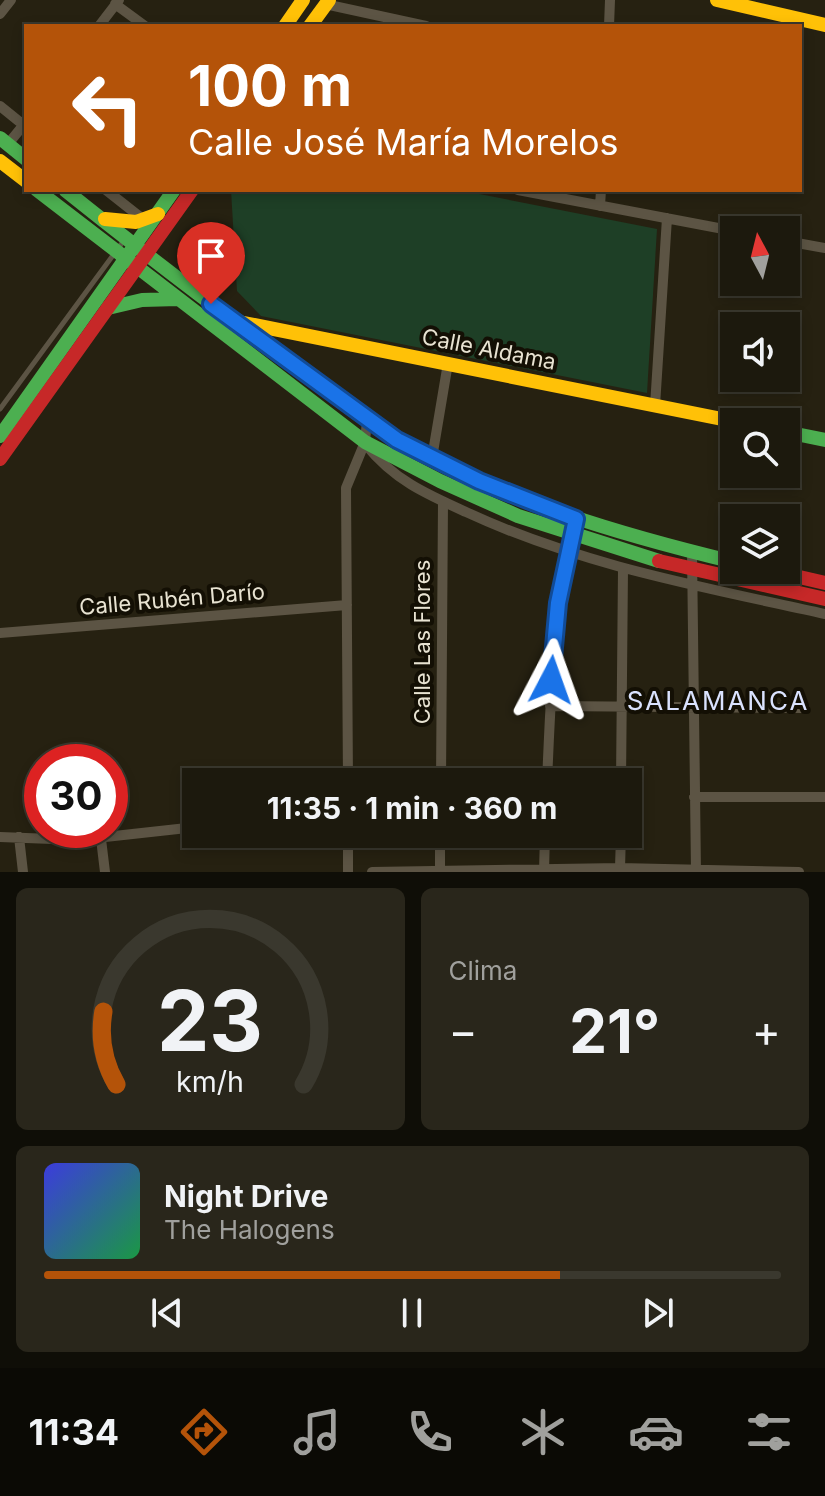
<!DOCTYPE html>
<html lang="es">
<head>
<meta charset="utf-8">
<style>
	:root { --surface:#1c190d; --page:#29261b; --text:#f1f3f6; --muted:#a0a09d; --line:#3a382e; --accent:#b45309 }
	body { margin:0; font-family:Inter,sans-serif; background:var(--page); color:var(--text); height:100vh; display:flex; flex-direction:column; font-size:30px; white-space:nowrap }
	* { box-sizing:border-box; margin:0 }
	p { font-size:26px; color:var(--muted) }
	.icon { flex:none; width:44px; height:44px; fill:none; stroke:currentColor; stroke-width:2; stroke-linecap:round; stroke-linejoin:round }
	.map { position:relative; height:872px; overflow:hidden }
	.drawer { display:flex; flex-direction:column; gap:16px; padding:16px; background:#0f0e07; flex:1 }
	.drawer>* { flex:none }
	.top-card { position:absolute; left:24px; top:24px; width:778px; height:168px; border-radius:0px; box-shadow:0 4px 12px #0003,0 0 0 2px var(--line); background:#b45309; color:#fff; overflow:hidden }
	.needle { width:52px; rotate:353deg }
	.buttons { position:absolute; left:720px; top:216px; display:grid; gap:16px }
	.buttons a { display:grid; place-items:center; width:80px; height:80px; border-radius:0px; background:var(--surface); box-shadow:0 4px 12px #0003,0 0 0 2px var(--line); font-size:40px }
	.speed { position:absolute; left:24px; top:744px; display:flex; gap:16px; font-size:40px; font-weight:700; text-align:center }
	.speed>* { display:grid; place-content:center; width:104px; height:104px; border-radius:50%; background:var(--surface); box-shadow:0 4px 12px #0003,0 0 0 2px var(--line); line-height:1 }
	.speed .limit { border:12px solid #d22; background:#fff; color:#111 }
	.pin { position:absolute; display:grid; place-items:center; width:68px; height:68px; color:#fff; margin:-82px -34px; border-radius:50% 50% 50% 0; rotate:-45deg; box-shadow:0 0 8px #0007 }
	.pin .icon { rotate:45deg }
	.me { position:absolute; width:88px; margin:-44px; rotate:4deg; stroke-linejoin:round; filter:drop-shadow(0 0 6px #0008) }
	.turn { display:flex; align-items:center; gap:28px; height:168px; padding:0 32px; font-size:36px }
	.turn .icon { width:104px; height:104px; stroke-width:2.5 }
	.turn b { display:block; font-size:56px; line-height:68px }
	.big { font-size:60px; font-weight:700; line-height:1.1 }
	.drawer .card { flex:1; display:flex; flex-direction:column; justify-content:center; gap:12px; min-width:0; padding:0 28px; border-radius:12px; background:var(--page) }
	.drawer .dial { align-items:center; gap:0 }
	.dial svg { height:208px; overflow:visible; fill:none; stroke:var(--line); stroke-width:7; stroke-linecap:round; text-anchor:middle }
	.dial text { fill:var(--text); stroke:none }
	.song { display:flex; align-items:center; gap:24px }
	.cover { width:96px; height:96px; border-radius:12px; background:linear-gradient(135deg,hsl(240 70% 55%),hsl(140 70% 35%)) }
	.played { height:8px; border-radius:4px; background:linear-gradient(90deg,var(--accent) 70%,var(--line) 70%) }
	.keys { display:flex; justify-content:space-around; direction:ltr }
	.heat { display:flex; justify-content:space-between; align-items:center; font-size:44px; direction:ltr }
	.drawer .tiles { flex:1; display:grid; gap:16px; grid-template-columns:1fr 1fr }
	.card:last-child { grid-column:span 2 }
	.trip { position:absolute; left:182px; top:768px; width:460px; height:80px; border-radius:0px; background:var(--surface); box-shadow:0 4px 12px #0003,0 0 0 2px var(--line); font-weight:700; line-height:80px; text-align:center }
	.menu { display:flex; height:128px; justify-content:space-around; align-items:center; background:#0b0a05; color:var(--muted) }
	.menu .icon { width:56px; height:56px }
	.menu .on { color:var(--accent) }
	.menu b { font-size:36px; color:var(--text) }
	.map>svg:first-child { display:block }
	.green { fill:#1e3f26 }
	.lines { fill:none; stroke-linecap:round; stroke-linejoin:round }
	.lane { stroke:#5c5444; stroke-width:5 }
	.street { stroke:#5c5444; stroke-width:10 }
	.fast { stroke:#4caf50; stroke-width:14 }
	.slow { stroke:#ffc107; stroke-width:14 }
	.jam { stroke:#c62828; stroke-width:14 }
	.route-casing { stroke:#114b97; stroke-width:20 }
	.route { stroke:#1a73e8; stroke-width:14 }
	.labels { text-anchor:middle; dominant-baseline:central; stroke-width:8; stroke-linejoin:round; paint-order:stroke }
	.street-label { font-size:22px; fill:#e8e3d2; stroke:#130f04 }
	.quarter-label { font-size:26px; letter-spacing:2px; fill:#dae2fe; stroke:#130f04 }
</style>
</head>
<body>
<div class="map">
<svg width="825" height="872" viewBox="0 0 825 872">
	<rect width="100%" height="100%" fill="#262111"/>
	<path class="green" d="M 231,190 L 459,190 L 657,229 L 647,393 L 261,316 L 237,291 Z"/>
	<g class="lines">
		<path class="lane" d="M 0,409 L 125,239"/>
		<path class="street" d="M 115,4 L 145,26
			M 325,4 L 426,26
			M 0,14 L 11,0
			M 99,26 L 119,0
			M 609,26 L 610,0
			M 0,106 L 26,127
			M 8,144 L 26,122
			M 106,190 L 144,220
			M 518,190 L 734,231
			M 600,206 L 601,190
			M 786,241 L 825,248
			M 655,406 L 667,218
			M 366,445 C 394,480 426,494 466,512 C 580,565 703,587 825,614
			M 432,458 L 448,363
			M 692,552 L 696,872
			M 0,633 L 347,605
			M 550,706 L 805,708
			M 348,782 L 346,488 L 365,442 L 367,420
			M 441,782 L 443,502
			M 547,782 C 551,693 553,606 576,519
			M 621,782 L 623,569
			M 694,797 L 825,797
			M 348,834 L 348,872
			M 0,837 L 78,840 L 196,827
			M 19,837 L 23,872
			M 101,839 L 105,872
			M 620,868 L 621,834
			M 440,870 L 440,834
			M 372,872 L 620,868 L 799,872
			M 544,872 L 545,834"/>
		<path class="fast" d="M 0,138 L 26,159
			M 37,190 L 365,442 L 440,481 L 518,516 L 659,561
			M 65,190 C 136,247 208,302 281,356 C 320,385 357,417 399,441 C 503,500 618,534 734,562
			M 108,308 L 142,300 L 178,299
			M 786,432 L 825,440
			M 0,436 L 174,190"/>
		<path class="slow" d="M 717,0 L 825,25
			M 285,26 L 303,0
			M 310,26 L 329,0
			M 0,161 L 26,181
			M 105,219 L 136,222 L 158,214
			M 239,322 L 737,422"/>
		<path class="jam" d="M 0,459 L 192,190
			M 659,561 L 825,599
			M 769,570 L 825,583"/>
	</g>
	<g class="lines">
		<defs>
			<path id="route" d="M 211,304 L 397,440 L 479,481 L 576,519 L 558,603 L 551,680"/>
		</defs>
		<use href="#route" class="route-casing"/>
		<use href="#route" class="route"/>
	</g>
	<g class="labels">
		<g class="street-label">
			<text transform="translate(489 349) rotate(11)">Calle Aldama</text>
			<text transform="translate(172 599) rotate(-5)">Calle Rubén Darío</text>
			<text transform="translate(422 642) rotate(-90)">Calle Las Flores</text>
		</g>
		<g class="quarter-label">
			<text x="718" y="700">SALAMANCA</text>
		</g>
	</g>
</svg>
<div class="buttons">
<a><svg class="needle" viewBox="-14 -14 28 28"><path d="M0-13l5 13h-10z" fill="#e53935"/><path d="M0 13l5-13h-10z" fill="#a0a09d"/></svg></a>
<a><svg class="icon" aria-label="sound" viewBox="0 0 24 24"><path d="M4 9h4l5-4v14l-5-4H4zM17 9q2 3 0 6"/></svg></a>
<a><svg class="icon" aria-label="search" viewBox="0 0 24 24"><circle cx="10" cy="10" r="6"/><path d="M15 15l6 6"/></svg></a>
<a><svg class="icon" aria-label="layers" viewBox="0 0 24 24"><path d="M12 4l9 5-9 5-9-5zM3 14l9 5 9-5"/></svg></a>
</div>
<div class="speed"><div class="limit">30</div></div>
<div class="pin" style="left:211px;top:304px;background:#d93025"><svg class="icon" aria-label="arrive" viewBox="0 0 24 24"><path d="M6 21V4h12l-3 4 3 4H6"/></svg></div>
<svg class="me" style="left:551px;top:680px" viewBox="-20 -20 40 40"><path d="M0-17L14 15 0 8-14 15z" fill="#1a73e8" stroke="#fff" stroke-width="4"/></svg>
<div class="trip">11:35 · 1 min · 360 m</div>
<div class="top-card">
<div class="turn"><svg class="icon" aria-label="left" viewBox="0 0 24 24"><path d="M17 20v-9H6M10 6l-5 5 5 5"/></svg><div><b>100 m</b>Calle José María Morelos</div></div>
</div>
</div>
<section class="drawer">
<div class="tiles">
<div class="card dial"><svg viewBox="0 0 100 80">
<path d="M14 69A42 42 0 1 1 86 69"/>
<path d="M14 69A42 42 0 0 1 9 41" stroke="#b45309"/>
<text x="50" y="56" font-size="32" font-weight="700">23</text>
<text x="50" y="72" font-size="11">km/h</text>
</svg></div>
<div class="card"><p>Clima</p>
<div class="heat"><a>−</a><b class="big">21°</b><a>+</a></div>
</div>
<div class="card">
<div class="song"><i class="cover"></i><div><b>Night Drive</b><p>The Halogens</p></div></div>
<div class="played"></div>
<div class="keys"><svg class="icon" aria-label="previous" viewBox="0 0 24 24"><path d="M18 5L8 12l10 7zM5 5v14"/></svg><svg class="icon" aria-label="pause" viewBox="0 0 24 24"><path d="M8 5v14M16 5v14"/></svg><svg class="icon" aria-label="next" viewBox="0 0 24 24"><path d="M6 5l10 7-10 7zM19 5v14"/></svg></div>
</div>
</div>
</section>
<nav class="menu">
<b>11:34</b>
<svg class="icon on" aria-label="directions" viewBox="0 0 24 24"><path d="M12 3l9 9-9 9-9-9zM9 14v-3h6M13 9l2 2-2 2"/></svg>
<svg class="icon" aria-label="music" viewBox="0 0 24 24"><path d="M9 18V5l10-2v13"/><circle cx="6" cy="18" r="3"/><circle cx="16" cy="16" r="3"/></svg>
<svg class="icon" aria-label="phone" viewBox="0 0 24 24"><path d="M5 4h4l2 5-3 2q2 4 5 5l2-3 5 2v4C11 20 4 13 5 4z"/></svg>
<svg class="icon" aria-label="climate" viewBox="0 0 24 24"><path d="M12 3v18M4 7l16 10M4 17L20 7"/></svg>
<svg class="icon" aria-label="car" viewBox="0 0 24 24"><path d="M5 17H2v-5l4-1 3-4h7l3 4 3 1v5h-3M9 17h6M6 11h13"/><circle cx="7" cy="17" r="2"/><circle cx="17" cy="17" r="2"/></svg>
<svg class="icon" aria-label="filters" viewBox="0 0 24 24"><path d="M4 7h16M4 17h16"/><circle cx="9" cy="7" r="2"/><circle cx="15" cy="17" r="2"/></svg>
</nav>
</body>
</html>
